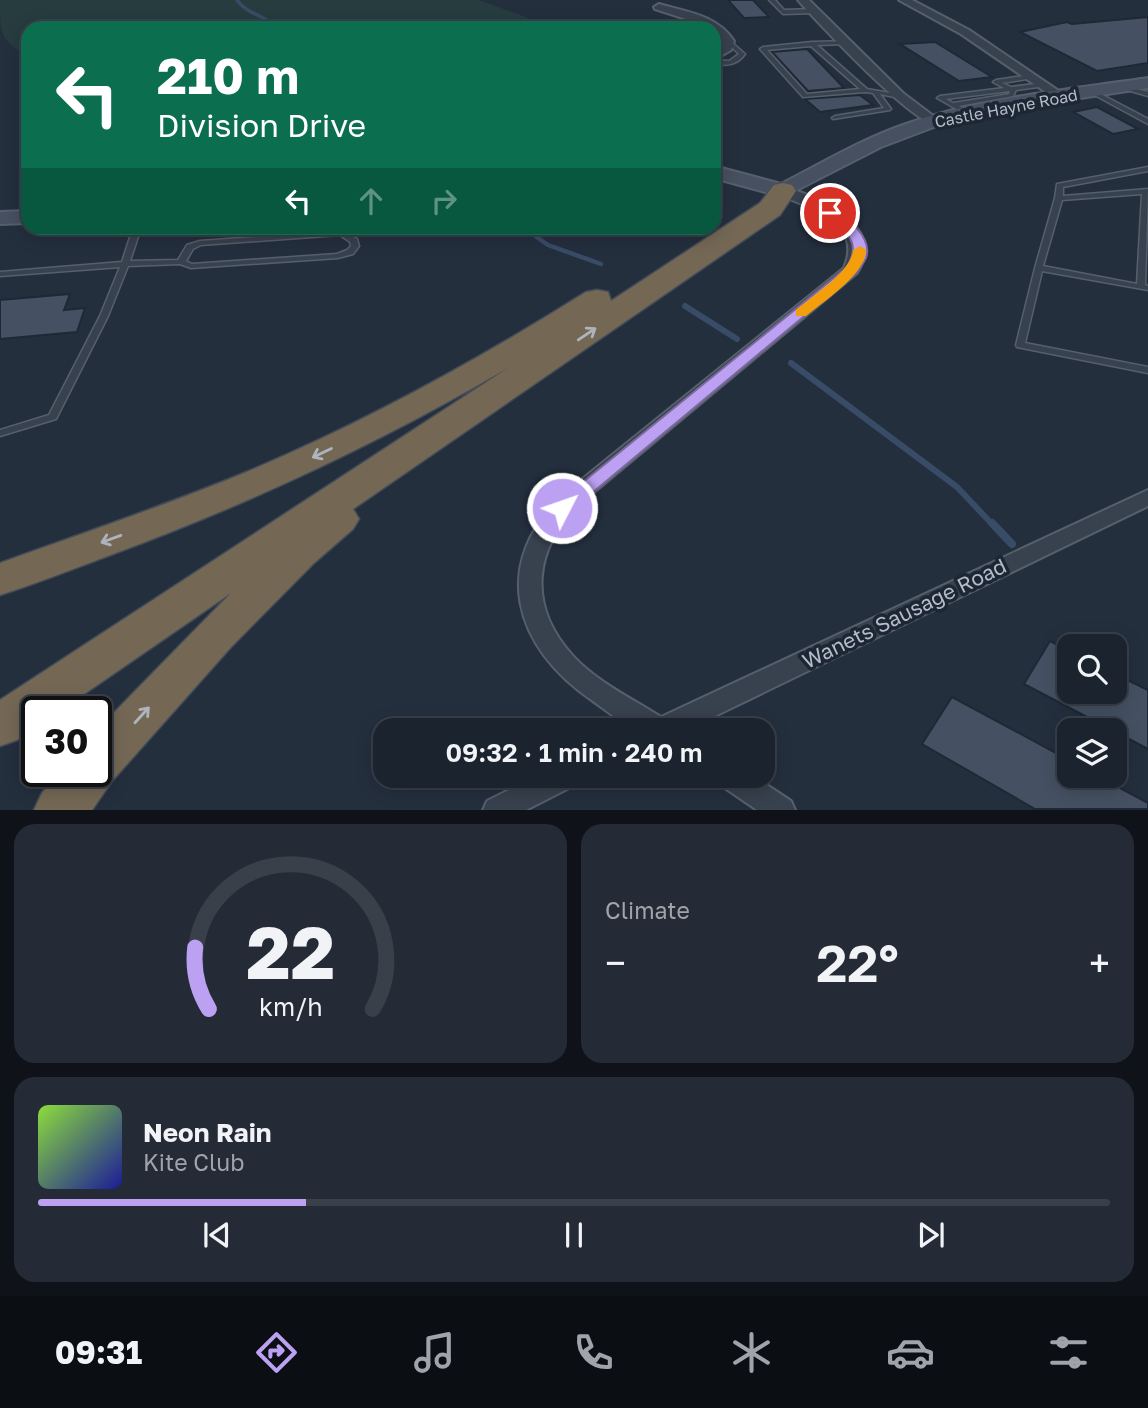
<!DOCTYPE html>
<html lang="en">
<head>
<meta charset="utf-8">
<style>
	:root { --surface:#1b232e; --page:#242b36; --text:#f1f3f6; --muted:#a0a4aa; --line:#39404a; --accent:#bca0f2 }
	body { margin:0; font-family:"Golos Text",sans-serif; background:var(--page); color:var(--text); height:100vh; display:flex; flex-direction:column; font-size:26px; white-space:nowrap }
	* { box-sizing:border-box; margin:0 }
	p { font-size:23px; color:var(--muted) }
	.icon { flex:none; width:38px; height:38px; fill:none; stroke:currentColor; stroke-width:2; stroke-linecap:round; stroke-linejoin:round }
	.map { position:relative; height:810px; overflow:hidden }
	.panel { display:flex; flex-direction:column; gap:14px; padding:14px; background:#0f1319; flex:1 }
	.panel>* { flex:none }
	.banner { position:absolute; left:21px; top:21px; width:700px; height:214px; border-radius:21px; box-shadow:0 4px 18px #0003,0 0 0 2px var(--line); background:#0b6e4f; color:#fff; overflow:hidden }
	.controls { position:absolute; left:1057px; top:634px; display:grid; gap:14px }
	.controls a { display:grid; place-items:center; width:70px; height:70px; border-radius:14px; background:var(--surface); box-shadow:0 4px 18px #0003,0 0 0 2px var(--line); font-size:35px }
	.speed { position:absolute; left:21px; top:696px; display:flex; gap:14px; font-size:35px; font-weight:700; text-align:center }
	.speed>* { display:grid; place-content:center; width:91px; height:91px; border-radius:50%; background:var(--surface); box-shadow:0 4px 18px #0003,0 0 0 2px var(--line); line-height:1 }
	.speed .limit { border:4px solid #111; border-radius:10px; background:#fff; color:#111 }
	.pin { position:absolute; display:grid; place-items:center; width:60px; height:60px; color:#fff; margin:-30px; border:4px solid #fff; border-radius:50%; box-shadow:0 2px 7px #0007 }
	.me { position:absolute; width:77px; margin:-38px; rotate:49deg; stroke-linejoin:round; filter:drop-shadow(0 0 5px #0008) }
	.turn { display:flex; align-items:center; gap:24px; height:147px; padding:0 21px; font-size:32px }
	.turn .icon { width:91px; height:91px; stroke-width:2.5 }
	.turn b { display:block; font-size:49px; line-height:60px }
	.lanes { display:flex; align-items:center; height:66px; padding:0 21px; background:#0003; justify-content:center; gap:35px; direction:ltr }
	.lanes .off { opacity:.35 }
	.big { font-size:52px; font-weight:600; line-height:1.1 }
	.panel .widget { flex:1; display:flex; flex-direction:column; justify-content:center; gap:10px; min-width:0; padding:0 24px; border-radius:21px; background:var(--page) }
	.panel .dial { align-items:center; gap:0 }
	.dial svg { height:182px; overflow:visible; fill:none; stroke:var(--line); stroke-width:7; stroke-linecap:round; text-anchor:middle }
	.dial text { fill:var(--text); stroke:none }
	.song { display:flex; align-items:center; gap:21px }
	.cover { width:84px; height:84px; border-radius:10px; background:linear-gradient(135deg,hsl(90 70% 55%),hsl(240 70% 35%)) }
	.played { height:7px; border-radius:4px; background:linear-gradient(90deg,var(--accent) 25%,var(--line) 25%) }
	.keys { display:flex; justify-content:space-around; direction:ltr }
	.heat { display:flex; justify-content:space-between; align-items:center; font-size:38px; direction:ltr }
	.panel .tiles { flex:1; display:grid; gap:14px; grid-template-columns:1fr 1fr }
	.widget:last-child { grid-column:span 2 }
	.trip { position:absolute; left:373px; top:718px; width:402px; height:70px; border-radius:21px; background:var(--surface); box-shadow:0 4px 18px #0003,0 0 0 2px var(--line); font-weight:600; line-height:70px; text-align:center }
	.dock { display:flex; height:112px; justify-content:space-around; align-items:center; background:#0b0e12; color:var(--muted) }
	.dock .icon { width:49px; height:49px }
	.dock .current { color:var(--accent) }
	.dock b { font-size:32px; color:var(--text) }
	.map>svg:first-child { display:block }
	.green { fill:#263c3f }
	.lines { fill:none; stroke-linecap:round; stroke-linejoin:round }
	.stream-far3 { stroke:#394c67; stroke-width:3.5 }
	.stream-far2 { stroke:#394c67; stroke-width:4.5 }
	.stream-far1 { stroke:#394c67; stroke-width:6 }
	.stream { stroke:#394c67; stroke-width:8 }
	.building { fill:#455162; stroke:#1f2835; stroke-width:2 }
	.lane-casing { stroke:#565f6c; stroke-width:3 }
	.street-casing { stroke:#565f6c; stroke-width:4 }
	.secondary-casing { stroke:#565f6c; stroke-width:4 }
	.highway-casing { stroke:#434c59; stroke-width:3 }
	.lane { fill:#38414e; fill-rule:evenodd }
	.street { fill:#38414e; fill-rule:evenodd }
	.secondary { fill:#465061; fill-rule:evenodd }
	.highway { fill:#746855; fill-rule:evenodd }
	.oneway { stroke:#aeb4bd }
	.route { fill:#bca0f2; stroke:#7a689d; stroke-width:2 }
	.slow { fill:#f59e0b }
	.labels { text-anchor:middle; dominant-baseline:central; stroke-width:7; stroke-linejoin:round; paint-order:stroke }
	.far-street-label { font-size:16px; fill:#b4bcc9; stroke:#1d2633 }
	.near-street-label { font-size:21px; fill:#b4bcc9; stroke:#1d2633 }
</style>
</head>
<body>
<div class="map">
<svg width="1148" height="810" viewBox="0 0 1148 810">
	<rect width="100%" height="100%" fill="#242f3e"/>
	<path class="green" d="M 0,0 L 479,0 L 526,17 L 542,28 L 28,28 L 28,57 C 0,39 0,35 0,0 Z"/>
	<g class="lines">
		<path class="stream-far3" d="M 237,0 C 247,15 265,14 276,28"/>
		<path class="stream-far2" d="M 524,228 L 548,245 L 601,264"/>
		<path class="stream-far1" d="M 685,306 L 737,339
			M 791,363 L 957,487 L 993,525"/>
		<path class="stream" d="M 992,523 L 1012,544"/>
	</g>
	<path class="building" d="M 728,0 L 753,0 L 769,17 L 744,18 Z
		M 1148,17 L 1148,63 L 1097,71 L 1020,32 L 1067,22 L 1072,24 Z
		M 935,42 L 992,77 L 959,81 L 900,44 Z
		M 807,49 L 844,88 L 808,91 L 772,52 Z
		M 860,95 L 873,105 L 820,112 L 805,99 Z
		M 1097,107 L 1138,129 L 1113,134 L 1073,112 Z
		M 70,294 L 64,310 L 85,308 L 77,332 L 0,339 L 0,300 Z
		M 1050,641 L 1069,651 L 1069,691 L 1115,691 L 1115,674 L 1148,690 L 1148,749 L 1024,684 Z
		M 952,697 L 1069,760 L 1069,775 L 1096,775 L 1148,803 L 1148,809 L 1035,809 L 922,744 Z"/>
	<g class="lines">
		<defs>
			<path id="lane" d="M 769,0 L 775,0 L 784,10 L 815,9 L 818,11 L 815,13 L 783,14 Z
				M 728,39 L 745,54 C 737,65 727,66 714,64 L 714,60 L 729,61 L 739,54 L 726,42 L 726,40 Z
				M 850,41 L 850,43 L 848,44 L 817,45 L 867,89 L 901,95 L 901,97 L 899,98 L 880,94 L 891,109 L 890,110 L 833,119 L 832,118 L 835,116 L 884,108 L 873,93 L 865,92 L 803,97 L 760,49 L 763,47 L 812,42 ZM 811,46 L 860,89 L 807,94 L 767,50 Z
				M 1031,75 L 1034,77 L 1033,78 L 1002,83 L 1011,87 L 1043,83 L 1046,85 L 1045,86 L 1016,90 L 1013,96 L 959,106 L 969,112 L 970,113 L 967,115 L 937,98 L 940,96 L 1004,88 L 993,82 L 996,80 ZM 1010,91 L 1009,94 L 1004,95 L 953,103 L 946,99 Z
				M 1122,85 L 1148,92 L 1148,96 L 1120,88 L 1120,86 Z
				M 1089,90 L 1093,90 L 1148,119 L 1148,124 L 1089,92 Z
				M 1148,167 L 1148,171 L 1063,187 L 1063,196 L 1148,189 L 1145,285 L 1148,286 L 1148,290 L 1042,271 L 1025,343 L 1148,367 L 1148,373 L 1017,347 L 1016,345 L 1035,268 L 1055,198 L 1057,184 ZM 1142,194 L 1137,284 L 1043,266 L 1062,200 Z
				M 133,228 L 141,228 L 130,261 L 178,260 L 187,245 L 200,241 L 342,231 L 357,239 L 359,246 L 353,254 L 338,258 L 191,268 L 180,264 L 128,266 L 108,316 L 56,419 L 0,436 L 0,430 L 49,415 L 100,316 L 120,267 L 0,276 L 0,272 L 122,262 ZM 340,235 L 350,242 L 351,246 L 347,250 L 337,254 L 192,264 L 186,261 L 193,249 L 201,245 Z"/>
			<path id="street" d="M 798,0 L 809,0 L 903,93 L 936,118 L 936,124 C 916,127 815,20 798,0 Z
				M 899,0 L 912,0 L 969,30 L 1066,96 L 1056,99 L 961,34 Z
				M 659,4 C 687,12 717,15 734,41 L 731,50 L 714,60 L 714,52 L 720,48 L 722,41 L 714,28 L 655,9 L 654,7 Z
				M 783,187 C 821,197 886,226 857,273 L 581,503 C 533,548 527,606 573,656 C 597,682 631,698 661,717 L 1148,490 L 1148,506 L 686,730 C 672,730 652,733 638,730 C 624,726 606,710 593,701 C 513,647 489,563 565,493 L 844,268 C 864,222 811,209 778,194 L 776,191 L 778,188 Z
				M 539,775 L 581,775 L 577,784 L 526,810 L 483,810 L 487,801 Z
				M 715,775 L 752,775 L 791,801 L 795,810 L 757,810 L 719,784 Z"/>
			<path id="secondary" d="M 1148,78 L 1148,88 L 1013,108 L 939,125 L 881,147 L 783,197 L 714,178 L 714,166 L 781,184 C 822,163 862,139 906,124 C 983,97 1067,90 1148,78 Z
				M 28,211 L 28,223 L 0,224 L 0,212 Z"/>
			<path id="highway" d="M 783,183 L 792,185 L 796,191 L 780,215 L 353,509 L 359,519 L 353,529 L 314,563 L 231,647 L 112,781 L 92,810 L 34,810 L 42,793 L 60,772 L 96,772 L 96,731 L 231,593 L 58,712 L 37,712 L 37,727 L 17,740 L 0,746 L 0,700 L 508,368 C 379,443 245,506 105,557 C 70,570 35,584 0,595 L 0,563 C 83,533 167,505 249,471 C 367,421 478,360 586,292 L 597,290 L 608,292 L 611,301 L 760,203 L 774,185 Z"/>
		</defs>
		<use href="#lane" class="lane-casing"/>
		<use href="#street" class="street-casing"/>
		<use href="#secondary" class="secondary-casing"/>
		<use href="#highway" class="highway-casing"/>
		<use href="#lane" class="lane"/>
		<use href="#street" class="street"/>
		<use href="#secondary" class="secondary"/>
		<use href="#highway" class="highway"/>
	</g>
	<defs><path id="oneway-shaft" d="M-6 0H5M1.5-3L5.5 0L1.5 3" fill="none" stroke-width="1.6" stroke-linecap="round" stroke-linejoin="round" transform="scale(1.75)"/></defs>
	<g class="oneway">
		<use href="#oneway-shaft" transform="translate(587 334) rotate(-34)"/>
		<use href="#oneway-shaft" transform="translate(322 453) rotate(154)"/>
		<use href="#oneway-shaft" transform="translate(111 539) rotate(160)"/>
		<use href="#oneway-shaft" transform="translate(142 715) rotate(-48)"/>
	</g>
	<path class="route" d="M 830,210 C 847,215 873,238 866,258 C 864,263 859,269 856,273 L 568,513 L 556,513 L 553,508 L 556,504 L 846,268 C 865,239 841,231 824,213 Z"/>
	<path class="slow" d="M 860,246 L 866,250 C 866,274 824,301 806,316 L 796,316 L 796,310 C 812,296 852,271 853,250 Z"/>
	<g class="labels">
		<g class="far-street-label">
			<text transform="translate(1006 108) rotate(-11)">Castle Hayne Road</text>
		</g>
		<g class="near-street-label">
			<text transform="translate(904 613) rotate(-26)">Wanets Sausage Road</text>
		</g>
	</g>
</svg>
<div class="controls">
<a><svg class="icon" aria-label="search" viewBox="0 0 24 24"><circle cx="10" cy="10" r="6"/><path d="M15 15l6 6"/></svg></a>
<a><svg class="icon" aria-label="layers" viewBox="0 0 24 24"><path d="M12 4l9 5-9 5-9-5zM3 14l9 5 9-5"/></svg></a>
</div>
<div class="speed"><div class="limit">30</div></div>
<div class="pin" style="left:830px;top:213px;background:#d93025"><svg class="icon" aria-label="arrive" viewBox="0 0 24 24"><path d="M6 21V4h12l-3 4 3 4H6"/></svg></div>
<svg class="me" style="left:562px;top:508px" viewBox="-20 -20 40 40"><circle r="17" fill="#bca0f2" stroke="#fff" stroke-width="3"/><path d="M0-11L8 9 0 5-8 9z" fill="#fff"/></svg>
<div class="trip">09:32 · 1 min · 240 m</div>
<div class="banner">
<div class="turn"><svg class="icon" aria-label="left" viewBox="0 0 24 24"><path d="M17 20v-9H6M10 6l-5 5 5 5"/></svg><div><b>210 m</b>Division Drive</div></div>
<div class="lanes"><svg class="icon" aria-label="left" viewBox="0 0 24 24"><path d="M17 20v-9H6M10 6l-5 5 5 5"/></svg><svg class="icon off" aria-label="ahead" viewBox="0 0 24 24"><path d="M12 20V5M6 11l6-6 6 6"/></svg><svg class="icon off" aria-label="right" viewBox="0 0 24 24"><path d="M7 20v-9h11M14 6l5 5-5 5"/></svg></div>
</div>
</div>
<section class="panel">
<div class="tiles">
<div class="widget dial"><svg viewBox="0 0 100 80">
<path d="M14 69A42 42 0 1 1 86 69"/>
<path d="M14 69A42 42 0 0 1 8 42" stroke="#bca0f2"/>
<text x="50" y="56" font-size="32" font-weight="700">22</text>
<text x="50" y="72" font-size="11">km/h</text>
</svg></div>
<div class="widget"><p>Climate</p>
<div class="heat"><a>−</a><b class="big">22°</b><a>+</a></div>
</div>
<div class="widget">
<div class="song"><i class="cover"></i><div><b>Neon Rain</b><p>Kite Club</p></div></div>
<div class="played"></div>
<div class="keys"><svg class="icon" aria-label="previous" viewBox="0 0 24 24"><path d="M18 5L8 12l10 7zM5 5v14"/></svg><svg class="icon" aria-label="pause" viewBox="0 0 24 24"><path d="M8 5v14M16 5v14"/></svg><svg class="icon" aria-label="next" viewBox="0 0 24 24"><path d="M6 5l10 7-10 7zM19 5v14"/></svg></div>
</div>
</div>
</section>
<nav class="dock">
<b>09:31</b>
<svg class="icon current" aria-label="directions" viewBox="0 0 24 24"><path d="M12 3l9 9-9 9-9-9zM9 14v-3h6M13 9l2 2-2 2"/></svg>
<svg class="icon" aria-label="music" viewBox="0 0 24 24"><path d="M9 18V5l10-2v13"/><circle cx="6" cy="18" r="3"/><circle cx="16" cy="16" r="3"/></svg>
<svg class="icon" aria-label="phone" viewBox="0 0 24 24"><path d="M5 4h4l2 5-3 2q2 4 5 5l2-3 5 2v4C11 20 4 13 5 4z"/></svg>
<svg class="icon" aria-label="climate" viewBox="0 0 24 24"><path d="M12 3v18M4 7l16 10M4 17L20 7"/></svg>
<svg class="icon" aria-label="car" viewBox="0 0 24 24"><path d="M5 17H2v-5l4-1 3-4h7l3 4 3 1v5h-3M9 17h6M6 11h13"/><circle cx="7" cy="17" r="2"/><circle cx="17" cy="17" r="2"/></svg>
<svg class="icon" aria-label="filters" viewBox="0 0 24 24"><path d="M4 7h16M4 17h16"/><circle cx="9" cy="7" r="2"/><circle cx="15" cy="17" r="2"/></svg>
</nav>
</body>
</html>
